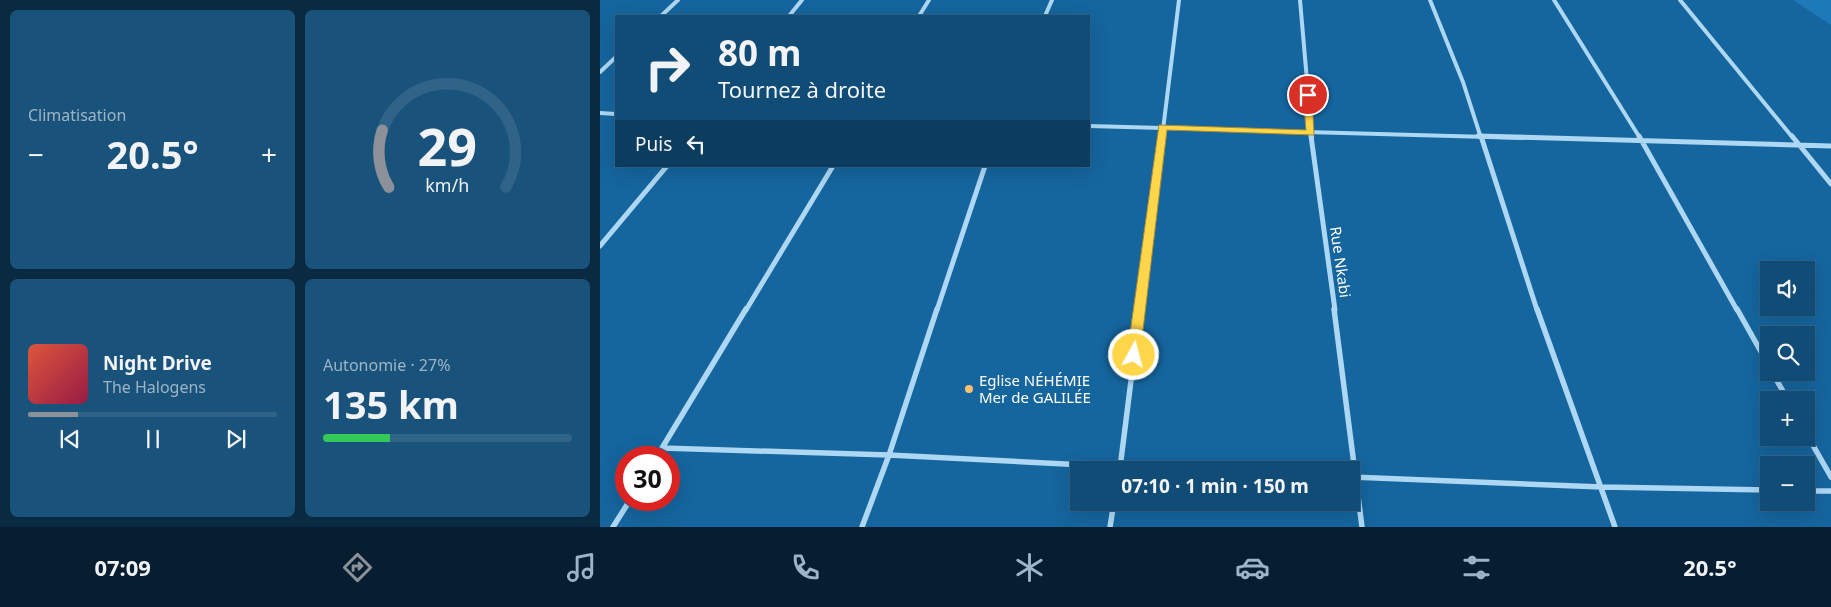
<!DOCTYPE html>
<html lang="fr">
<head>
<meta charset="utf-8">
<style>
	:root { --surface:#104c76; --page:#19537b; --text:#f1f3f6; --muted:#9cb4c5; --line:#306388; --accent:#8c9099 }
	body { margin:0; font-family:"Noto Sans",sans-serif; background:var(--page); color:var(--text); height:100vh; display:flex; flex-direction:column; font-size:19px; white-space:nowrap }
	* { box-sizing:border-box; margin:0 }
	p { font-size:16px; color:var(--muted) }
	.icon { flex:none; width:28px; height:28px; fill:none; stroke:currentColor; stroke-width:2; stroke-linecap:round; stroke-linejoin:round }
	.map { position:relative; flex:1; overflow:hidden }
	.drawer { display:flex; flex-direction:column; gap:10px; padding:10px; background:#092a41; width:600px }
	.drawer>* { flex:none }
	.banner { position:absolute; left:15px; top:15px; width:475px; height:152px; border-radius:0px; box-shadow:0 5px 20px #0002,0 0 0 1px var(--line); background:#104c76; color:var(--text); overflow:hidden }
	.fabs { position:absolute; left:1160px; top:261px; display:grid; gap:10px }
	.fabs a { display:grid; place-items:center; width:55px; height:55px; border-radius:0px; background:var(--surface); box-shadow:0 5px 20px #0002,0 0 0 1px var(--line); font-size:25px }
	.speed { position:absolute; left:15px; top:446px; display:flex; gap:10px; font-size:25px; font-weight:700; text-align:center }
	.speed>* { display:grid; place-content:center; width:65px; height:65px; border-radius:50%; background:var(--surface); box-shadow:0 5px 20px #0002,0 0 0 1px var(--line); line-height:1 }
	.speed .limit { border:8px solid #d22; background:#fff; color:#111 }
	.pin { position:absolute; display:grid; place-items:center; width:42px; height:42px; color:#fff; margin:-21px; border:2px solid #fff; border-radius:50%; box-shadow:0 1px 5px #0007 }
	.me { position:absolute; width:55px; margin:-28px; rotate:7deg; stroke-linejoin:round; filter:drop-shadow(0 0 4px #0008) }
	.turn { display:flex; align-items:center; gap:18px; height:105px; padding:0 20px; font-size:22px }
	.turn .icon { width:65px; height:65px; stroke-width:2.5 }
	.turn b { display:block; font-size:35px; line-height:42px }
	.then { display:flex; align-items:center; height:48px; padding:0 20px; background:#0003; gap:10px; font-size:19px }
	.big { font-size:38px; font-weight:700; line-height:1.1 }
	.drawer .card { flex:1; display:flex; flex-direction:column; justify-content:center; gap:8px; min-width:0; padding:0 18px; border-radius:8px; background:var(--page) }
	.drawer .dial { align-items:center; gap:0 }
	.dial svg { height:130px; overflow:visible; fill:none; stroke:var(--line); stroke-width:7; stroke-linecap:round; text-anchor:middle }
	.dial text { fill:var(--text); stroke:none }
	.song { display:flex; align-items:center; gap:15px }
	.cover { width:60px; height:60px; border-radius:8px; background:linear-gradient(135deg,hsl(10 70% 55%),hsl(340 70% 35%)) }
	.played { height:5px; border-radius:2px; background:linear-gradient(90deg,var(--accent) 20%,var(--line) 20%) }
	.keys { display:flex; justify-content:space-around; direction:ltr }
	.heat { display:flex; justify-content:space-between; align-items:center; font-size:28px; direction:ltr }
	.charge { height:8px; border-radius:4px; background:linear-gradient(90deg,#34c759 27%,var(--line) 0) }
	.drawer .tiles { flex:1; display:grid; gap:10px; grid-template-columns:repeat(2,1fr) }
	.trip { position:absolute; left:470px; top:461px; width:290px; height:50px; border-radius:0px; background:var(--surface); box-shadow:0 5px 20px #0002,0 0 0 1px var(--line); font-weight:700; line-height:50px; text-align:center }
	.tabs { display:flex; height:80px; justify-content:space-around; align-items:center; background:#061e2f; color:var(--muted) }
	.tabs .icon { width:35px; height:35px }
	.tabs .on { color:var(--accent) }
	.tabs b { font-size:22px; color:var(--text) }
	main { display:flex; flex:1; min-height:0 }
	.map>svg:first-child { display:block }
	.green { fill:#1e79b8 }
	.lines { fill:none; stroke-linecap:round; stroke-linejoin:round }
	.minor-far2 { stroke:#add7f3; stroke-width:4 }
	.minor-far1 { stroke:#add7f3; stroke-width:5 }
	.minor { stroke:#add7f3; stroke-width:5.5 }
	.route { fill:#ffd54a; stroke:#a68a30 }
	.poi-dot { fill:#ffc170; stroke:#15659e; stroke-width:2 }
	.labels { text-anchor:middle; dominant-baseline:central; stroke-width:5; stroke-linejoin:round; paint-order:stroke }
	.street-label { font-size:15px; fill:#fff; stroke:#15659e }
	.poi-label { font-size:15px; fill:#fff; stroke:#15659e; text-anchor:start }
</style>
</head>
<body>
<main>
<section class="drawer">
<div class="tiles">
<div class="card"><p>Climatisation</p>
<div class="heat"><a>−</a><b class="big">20.5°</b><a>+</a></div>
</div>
<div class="card dial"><svg viewBox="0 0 100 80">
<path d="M14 69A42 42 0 1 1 86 69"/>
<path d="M14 69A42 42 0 0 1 10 34" stroke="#8c9099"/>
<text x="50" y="56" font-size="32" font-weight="700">29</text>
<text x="50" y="72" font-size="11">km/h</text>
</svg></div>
<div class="card">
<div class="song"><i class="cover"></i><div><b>Night Drive</b><p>The Halogens</p></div></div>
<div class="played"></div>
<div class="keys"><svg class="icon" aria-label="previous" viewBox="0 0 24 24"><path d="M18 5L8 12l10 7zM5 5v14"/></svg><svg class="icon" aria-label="pause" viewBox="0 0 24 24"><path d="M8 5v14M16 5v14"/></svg><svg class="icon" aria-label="next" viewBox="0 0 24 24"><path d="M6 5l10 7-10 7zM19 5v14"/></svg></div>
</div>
<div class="card"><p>Autonomie · 27%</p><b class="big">135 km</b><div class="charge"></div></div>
</div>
</section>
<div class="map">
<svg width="1231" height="527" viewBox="0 0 1231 527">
	<rect width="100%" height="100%" fill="#15659e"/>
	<path class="green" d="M 1193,0 L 1231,0 L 1231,25 Z"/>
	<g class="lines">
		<path class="minor-far2" d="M 700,0 L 712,138
			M 830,0 L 863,82 L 881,138
			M 954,0 L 1040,138
			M 1080,0 L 1193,138
			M 61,16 L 78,0
			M 189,16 L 202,0
			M 319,16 L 329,0
			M 445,16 L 452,0
			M 0,72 L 16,57
			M 0,113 L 16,114
			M 489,126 L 924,138
			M 562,138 L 579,0"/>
		<path class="minor-far1" d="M 711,136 L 735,310
			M 878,136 L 1231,146
			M 881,136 L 937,310
			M 1039,136 L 1137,310
			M 1192,136 L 1231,184
			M 0,246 L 67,166
			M 146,310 L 233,166
			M 337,310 L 385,166
			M 540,310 L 562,136"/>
		<path class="minor" d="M 734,309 L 762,527
			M 937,309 L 1015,527
			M 1137,309 L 1169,366
			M 1172,372 L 1188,400
			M 1206,433 L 1231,477
			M 62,448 L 289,455 L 583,470
			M 56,458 L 146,309
			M 520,468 L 540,309
			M 751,477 L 1002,487 L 1169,490
			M 1206,491 L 1231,491
			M 13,527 L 30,500
			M 262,527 L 289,455 L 337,309
			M 510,527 L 514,502"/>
	</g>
	<path class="route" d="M 708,92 L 712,95 L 714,135 L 567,130 L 540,355 L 538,359 L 534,360 L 529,359 L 527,355 L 559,125 L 706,130 L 703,95 Z"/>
	<circle class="poi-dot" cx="369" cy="389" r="5"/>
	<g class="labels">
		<g class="street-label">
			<text transform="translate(741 262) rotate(82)">Rue Nkabi</text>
		</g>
		<g class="poi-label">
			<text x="379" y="380">Eglise NÉHÉMIE<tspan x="379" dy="17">Mer de GALILÉE</tspan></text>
		</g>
	</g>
</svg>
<div class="fabs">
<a><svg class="icon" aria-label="sound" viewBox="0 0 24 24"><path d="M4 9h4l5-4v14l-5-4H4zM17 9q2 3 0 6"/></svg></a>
<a><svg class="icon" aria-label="search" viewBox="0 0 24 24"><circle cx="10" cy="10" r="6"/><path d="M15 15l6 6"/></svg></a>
<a>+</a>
<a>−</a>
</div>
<div class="speed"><div class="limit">30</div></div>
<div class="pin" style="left:708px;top:95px;background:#d93025"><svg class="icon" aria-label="arrive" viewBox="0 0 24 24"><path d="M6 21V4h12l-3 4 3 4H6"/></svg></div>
<svg class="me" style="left:534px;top:355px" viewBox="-20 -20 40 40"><circle r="17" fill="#ffd54a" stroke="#fff" stroke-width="3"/><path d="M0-11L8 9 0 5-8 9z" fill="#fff"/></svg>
<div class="trip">07:10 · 1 min · 150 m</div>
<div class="banner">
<div class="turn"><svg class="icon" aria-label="right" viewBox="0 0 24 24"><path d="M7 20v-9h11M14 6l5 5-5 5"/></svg><div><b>80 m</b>Tournez à droite</div></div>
<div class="then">Puis<svg class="icon" aria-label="left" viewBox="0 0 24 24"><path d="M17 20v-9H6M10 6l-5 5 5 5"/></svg></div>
</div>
</div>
</main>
<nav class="tabs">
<b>07:09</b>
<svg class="icon on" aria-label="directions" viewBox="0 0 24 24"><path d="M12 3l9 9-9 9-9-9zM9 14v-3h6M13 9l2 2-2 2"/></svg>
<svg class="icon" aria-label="music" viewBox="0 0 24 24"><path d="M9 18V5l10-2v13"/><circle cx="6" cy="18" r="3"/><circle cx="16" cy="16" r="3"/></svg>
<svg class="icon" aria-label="phone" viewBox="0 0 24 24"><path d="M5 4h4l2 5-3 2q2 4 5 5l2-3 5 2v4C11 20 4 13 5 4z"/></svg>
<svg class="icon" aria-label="climate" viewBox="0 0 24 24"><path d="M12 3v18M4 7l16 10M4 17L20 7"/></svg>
<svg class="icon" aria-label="car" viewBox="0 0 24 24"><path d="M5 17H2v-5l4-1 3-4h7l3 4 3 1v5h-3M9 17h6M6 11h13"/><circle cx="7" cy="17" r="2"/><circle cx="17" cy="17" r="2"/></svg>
<svg class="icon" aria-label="filters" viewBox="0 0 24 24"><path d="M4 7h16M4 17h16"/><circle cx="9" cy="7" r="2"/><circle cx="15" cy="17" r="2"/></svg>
<b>20.5°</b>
</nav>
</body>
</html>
